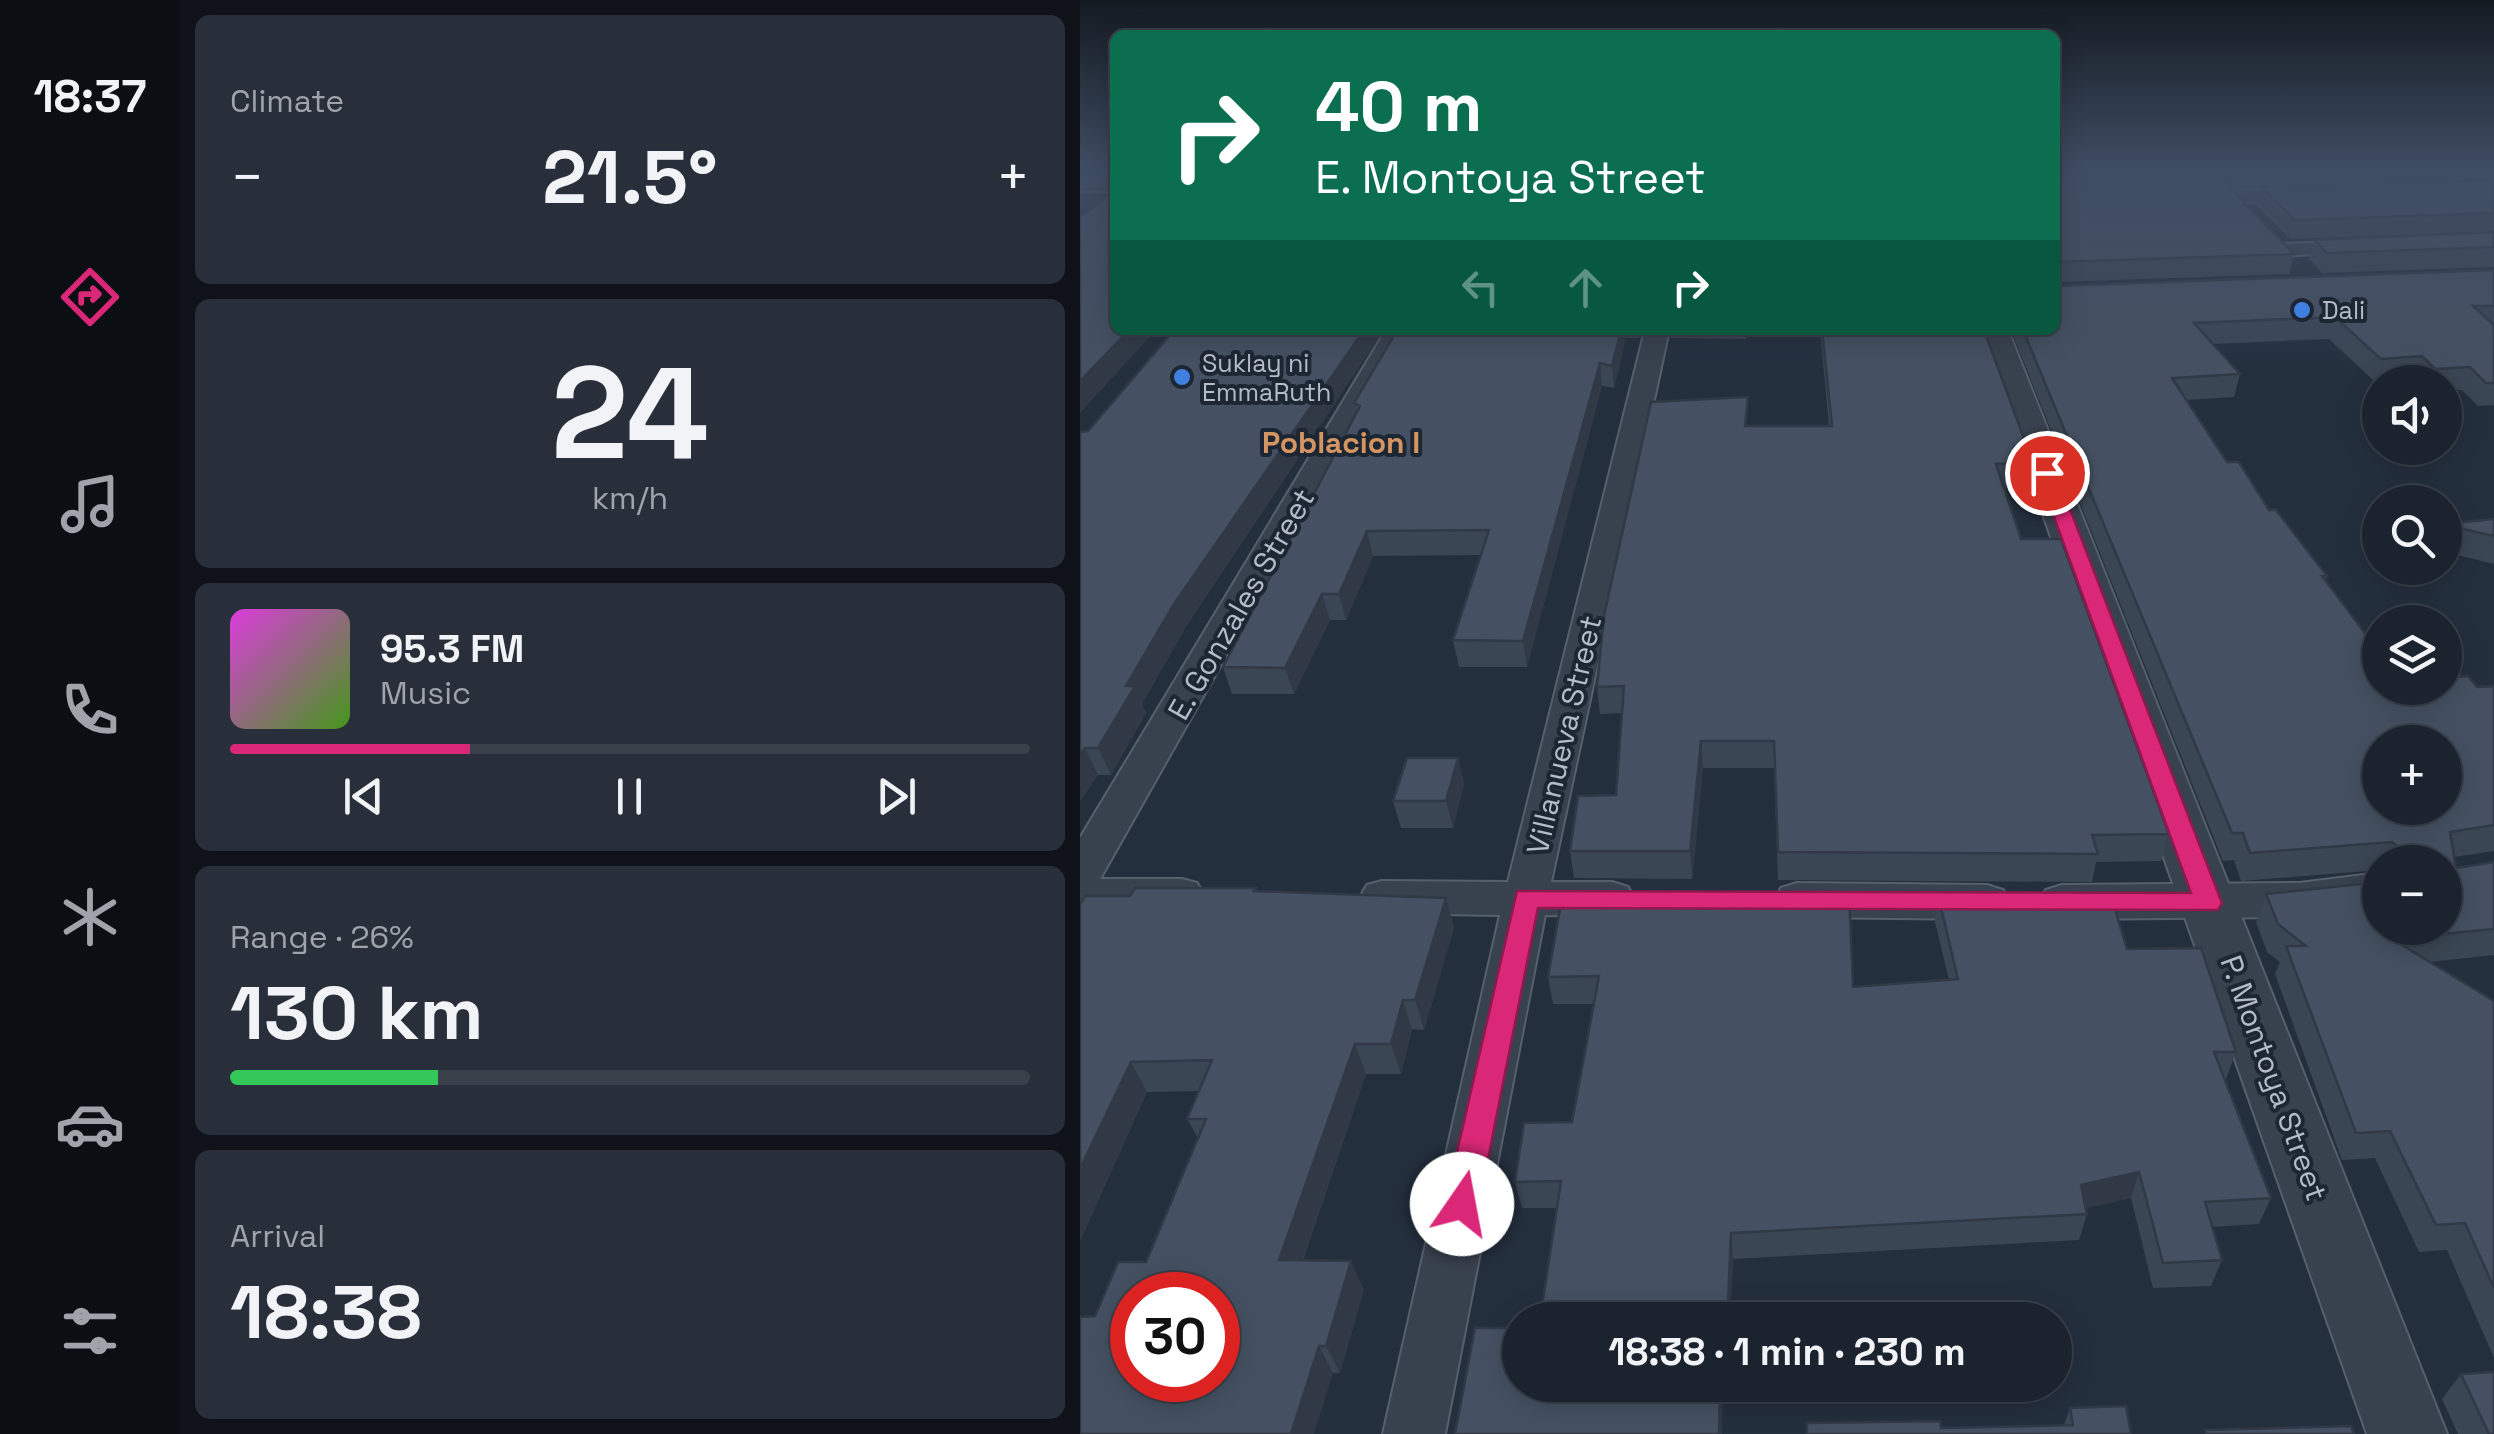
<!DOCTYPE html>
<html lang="en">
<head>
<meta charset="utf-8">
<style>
	:root { --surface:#1b232e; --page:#282f3a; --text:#f1f3f6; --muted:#a0a4aa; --line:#39404a; --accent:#db2777 }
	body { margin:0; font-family:"Space Grotesk",sans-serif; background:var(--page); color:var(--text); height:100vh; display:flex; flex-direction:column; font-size:38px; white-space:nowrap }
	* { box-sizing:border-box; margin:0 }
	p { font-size:32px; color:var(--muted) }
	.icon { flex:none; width:55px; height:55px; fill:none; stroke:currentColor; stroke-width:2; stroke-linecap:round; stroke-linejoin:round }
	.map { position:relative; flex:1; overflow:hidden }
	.drawer { display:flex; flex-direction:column; gap:15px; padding:15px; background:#0f1319; width:900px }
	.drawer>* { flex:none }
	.top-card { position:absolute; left:30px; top:30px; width:950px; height:305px; border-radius:15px; box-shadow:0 5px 25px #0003,0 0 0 2px var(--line); background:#0b6e4f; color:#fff; overflow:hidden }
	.controls { position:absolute; left:1282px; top:365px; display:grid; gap:20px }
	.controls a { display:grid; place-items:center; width:100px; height:100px; border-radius:50%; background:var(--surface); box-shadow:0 5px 25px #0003,0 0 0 2px var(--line); font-size:50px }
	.speed { position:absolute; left:30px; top:1272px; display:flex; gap:20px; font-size:50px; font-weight:700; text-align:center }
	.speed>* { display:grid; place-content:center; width:130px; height:130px; border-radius:50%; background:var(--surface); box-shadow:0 5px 25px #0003,0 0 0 2px var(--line); line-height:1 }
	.speed .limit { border:15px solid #d22; background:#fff; color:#111 }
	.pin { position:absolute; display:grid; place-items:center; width:85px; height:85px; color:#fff; margin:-42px; border:5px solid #fff; border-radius:50%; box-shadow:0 2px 10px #0007 }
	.me { position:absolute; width:110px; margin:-55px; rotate:12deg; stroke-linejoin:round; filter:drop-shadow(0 0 8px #0008) }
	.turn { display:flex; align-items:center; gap:35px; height:210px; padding:0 40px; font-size:45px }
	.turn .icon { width:130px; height:130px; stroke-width:2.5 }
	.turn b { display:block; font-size:70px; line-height:85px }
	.lanes { display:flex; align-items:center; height:95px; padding:0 40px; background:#0003; justify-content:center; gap:50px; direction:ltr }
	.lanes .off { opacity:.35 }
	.big { font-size:75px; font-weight:700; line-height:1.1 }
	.drawer .widget { flex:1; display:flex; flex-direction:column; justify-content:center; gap:15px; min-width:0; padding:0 35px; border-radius:15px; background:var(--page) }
	.drawer .dial { align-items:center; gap:0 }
	.dial b { font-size:130px; line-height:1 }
	.song { display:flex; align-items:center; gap:30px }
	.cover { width:120px; height:120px; border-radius:15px; background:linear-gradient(135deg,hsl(300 70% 55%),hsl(100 70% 35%)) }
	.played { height:10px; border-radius:5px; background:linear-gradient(90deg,var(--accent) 30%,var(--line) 30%) }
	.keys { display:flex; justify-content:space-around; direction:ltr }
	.heat { display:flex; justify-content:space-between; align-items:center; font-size:55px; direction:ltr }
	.charge { height:15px; border-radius:8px; background:linear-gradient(90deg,#34c759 26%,var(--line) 0) }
	.trip { position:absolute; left:422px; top:1302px; width:570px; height:100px; border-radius:50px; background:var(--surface); box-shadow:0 5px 25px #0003,0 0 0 2px var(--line); font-weight:700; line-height:100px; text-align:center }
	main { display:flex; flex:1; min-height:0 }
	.tabs { display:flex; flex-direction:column; width:180px; justify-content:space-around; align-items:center; background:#0b0e12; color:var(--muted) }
	.tabs .icon { width:70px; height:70px }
	.tabs .current { color:var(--accent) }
	.tabs b { font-size:45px; color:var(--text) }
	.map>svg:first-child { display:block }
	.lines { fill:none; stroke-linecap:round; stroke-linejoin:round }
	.minor-casing { stroke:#565f6c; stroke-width:4 }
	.tertiary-casing { stroke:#565f6c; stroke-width:4 }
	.minor { fill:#38414e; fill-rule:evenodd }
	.tertiary { fill:#38414e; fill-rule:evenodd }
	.wall { fill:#3b4654 }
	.shaded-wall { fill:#303945 }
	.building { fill:#455162; stroke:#303945; stroke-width:2.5; fill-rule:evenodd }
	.route { fill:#db2777; stroke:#8e194d; stroke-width:2.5 }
	.shop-dot { fill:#3f7fe0; stroke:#1d2633; stroke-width:4 }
	.labels { text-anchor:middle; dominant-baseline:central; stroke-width:8; stroke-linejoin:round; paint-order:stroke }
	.far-poi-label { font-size:25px; fill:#b4bcc9; stroke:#1d2633; text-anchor:start }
	.far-quarter-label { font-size:30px; font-weight:bold; fill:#d59563; stroke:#1d2633 }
	.street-label { font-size:30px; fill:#b4bcc9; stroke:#1d2633 }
</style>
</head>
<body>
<main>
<nav class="tabs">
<b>18:37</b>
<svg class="icon current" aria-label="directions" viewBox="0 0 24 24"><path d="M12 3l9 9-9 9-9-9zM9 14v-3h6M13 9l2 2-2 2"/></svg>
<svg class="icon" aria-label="music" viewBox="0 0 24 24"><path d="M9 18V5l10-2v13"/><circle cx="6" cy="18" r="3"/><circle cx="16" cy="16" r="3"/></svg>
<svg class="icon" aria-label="phone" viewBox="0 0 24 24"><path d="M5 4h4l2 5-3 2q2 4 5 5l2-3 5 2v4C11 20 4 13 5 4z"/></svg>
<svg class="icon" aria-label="climate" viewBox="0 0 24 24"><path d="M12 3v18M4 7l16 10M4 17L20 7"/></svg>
<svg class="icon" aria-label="car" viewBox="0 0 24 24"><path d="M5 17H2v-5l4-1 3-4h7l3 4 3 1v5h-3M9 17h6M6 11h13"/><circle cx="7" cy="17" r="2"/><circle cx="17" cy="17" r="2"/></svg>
<svg class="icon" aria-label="filters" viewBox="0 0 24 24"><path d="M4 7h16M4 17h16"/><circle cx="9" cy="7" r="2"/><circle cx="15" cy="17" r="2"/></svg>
</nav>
<section class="drawer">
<div class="widget"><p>Climate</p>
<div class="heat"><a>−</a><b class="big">21.5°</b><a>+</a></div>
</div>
<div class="widget dial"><b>24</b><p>km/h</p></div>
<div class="widget">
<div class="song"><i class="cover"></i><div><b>95.3 FM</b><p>Music</p></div></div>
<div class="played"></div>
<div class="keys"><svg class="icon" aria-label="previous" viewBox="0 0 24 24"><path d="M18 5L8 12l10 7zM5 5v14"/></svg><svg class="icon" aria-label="pause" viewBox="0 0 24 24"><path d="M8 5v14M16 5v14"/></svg><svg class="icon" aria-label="next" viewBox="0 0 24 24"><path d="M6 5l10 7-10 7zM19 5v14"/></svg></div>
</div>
<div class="widget"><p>Range · 26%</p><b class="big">130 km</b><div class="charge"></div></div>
<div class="widget"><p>Arrival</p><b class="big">18:38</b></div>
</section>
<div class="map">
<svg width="1414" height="1434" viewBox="0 0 1414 1434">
	<rect width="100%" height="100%" fill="#242f3e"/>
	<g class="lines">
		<defs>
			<path id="minor" d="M 0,179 L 35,179 L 35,191 L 0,191 Z
				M 1227,189 L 1234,191 L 1234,199 L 1152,203 L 1142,197 L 1152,191 Z
				M 1282,241 L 1292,247 L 1289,251 L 1202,256 L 1191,250 L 1202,244 Z
				M 306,330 L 330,330 L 20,879 L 102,879 L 117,883 L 124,895 L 117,907 L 102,911 L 0,911 L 0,838 Z
				M 565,330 L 589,330 L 471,882 L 532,882 L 548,887 L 554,899 L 548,911 L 532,916 L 465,915 L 365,1434 L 303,1434 L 420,915 L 302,913 L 287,909 L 280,897 L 287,885 L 302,881 L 428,882 Z
				M 1300,873 L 1300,905 L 1219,917 L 982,919 L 966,914 L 960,902 L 966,890 L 982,885 L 1219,883 Z
				M 717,883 L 907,885 L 923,890 L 929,902 L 923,914 L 907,919 L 717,917 L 701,912 L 695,900 L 701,888 Z"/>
			<path id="tertiary" d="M 898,330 L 928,330 L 1367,1434 L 1287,1434 Z"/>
		</defs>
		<use href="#minor" class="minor-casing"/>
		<use href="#tertiary" class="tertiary-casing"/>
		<use href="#minor" class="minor"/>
		<use href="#tertiary" class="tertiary"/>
	</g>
	<path class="wall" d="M 0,168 L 35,168 L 35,175 L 0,175 Z
		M 975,168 L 1414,168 L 1414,179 L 1150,188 L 1214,254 L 1209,274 L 978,282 L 978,286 L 1414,270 L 1414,405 L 1398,406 L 1382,390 L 1365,390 L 1365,382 L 1338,382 L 1334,379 L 1294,381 L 1249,339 L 1133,344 L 1160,374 L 1154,397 L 1106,400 L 1147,462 L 1247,576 L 1246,581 L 1300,688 L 1397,687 L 1414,686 L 1414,851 L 1374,857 L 1376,868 L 1414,862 L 1414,955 L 1349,962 L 1414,1001 L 1414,1358 L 1367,1250 L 1339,1252 L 1295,1158 L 1262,1160 L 1195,974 L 1200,962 L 1187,952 L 1176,922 L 1186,894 L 1300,928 L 1365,862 L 1300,862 L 1300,870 L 1161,881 L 1154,860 L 1143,861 L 931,330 L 975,330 Z
		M 1414,181 L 1414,232 L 1210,239 L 1177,206 L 1181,187 Z
		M 1414,232 L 1414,267 L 1242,273 L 1229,259 L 1235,240 Z
		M 317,330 L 563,330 L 559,338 L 546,338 L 534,388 L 522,386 L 447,667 L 379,667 L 373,640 L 401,555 L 293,556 L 266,620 L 250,620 L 214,694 L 152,694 L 143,667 L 277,412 L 274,403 Z
		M 590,330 L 667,330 L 666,339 L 591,338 Z
		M 740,330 L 904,330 L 953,463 L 950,487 L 924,488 L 941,539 L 1089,834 L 1081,861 L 1016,862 L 1012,882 L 698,880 L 694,768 L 623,768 L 612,879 L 494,878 L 490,851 L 536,795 L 542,713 L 520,714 L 517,687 L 668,426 L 749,426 Z
		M 0,432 L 104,630 L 62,704 L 66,713 L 31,775 L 18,775 L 0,801 Z
		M 1414,519 L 1414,564 L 1365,552 L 1365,548 L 1374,523 Z
		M 378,758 L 384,784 L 373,828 L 321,828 L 313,801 Z
		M 177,891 L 366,898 L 374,928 L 344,1030 L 332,1029 L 321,1074 L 286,1074 L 223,1260 L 284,1289 L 260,1373 L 253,1373 L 15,1316 L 66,1262 L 118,1138 L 107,1119 L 119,1091 L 67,1092 L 0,1241 L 0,904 L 50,896 Z
		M 483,892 L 773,987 L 869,980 L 855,922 L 858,895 L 1047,949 L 1156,1052 L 1146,1079 L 1144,1079 L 1191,1198 L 1179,1224 L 1132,1227 L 1142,1260 L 1131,1286 L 1073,1288 L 1051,1198 L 1006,1208 L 1007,1214 L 999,1240 L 653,1259 L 650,1320 L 460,1320 L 477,1208 L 442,1208 L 435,1182 L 492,1122 L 514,1004 L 473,1004 L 468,977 Z
		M 1381,1374 L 1414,1434 L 1378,1434 L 1362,1399 Z
		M 990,1408 L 1051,1434 L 861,1428 L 984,1425 Z"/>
	<path class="shaded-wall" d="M 1156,169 L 1152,187 L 1140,194 L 1144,176 Z
		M 49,330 L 76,330 L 0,413 L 0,381 Z
		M 284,330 L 304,330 L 104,630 L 62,704 L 66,713 L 31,775 L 18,748 L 46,686 L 94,604 Z
		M 541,330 L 545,330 L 546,338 L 534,388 L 532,366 Z
		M 520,363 L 522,386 L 447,667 L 443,641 Z
		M 287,531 L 293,556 L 266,620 L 259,594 Z
		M 242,594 L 250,620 L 214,694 L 205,668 Z
		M 621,741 L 623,768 L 612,879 L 610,851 Z
		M 5,748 L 18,775 L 0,801 L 0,755 Z
		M 378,758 L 384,784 L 373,828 L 366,801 Z
		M 366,898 L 374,928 L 344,1030 L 335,1000 Z
		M 323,1000 L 332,1029 L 321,1074 L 311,1044 Z
		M 275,1044 L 286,1074 L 213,1287 L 199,1260 Z
		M 51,1062 L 67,1092 L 0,1241 L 0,1169 Z
		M 1059,1172 L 1051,1198 L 993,1211 L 1001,1185 Z
		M 651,1233 L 653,1259 L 650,1320 L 648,1302 Z
		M 271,1261 L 284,1289 L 260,1373 L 246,1346 Z
		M 239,1346 L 253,1373 L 234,1434 L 211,1434 Z
		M 640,1385 L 643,1385 L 642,1434 L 639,1434 Z"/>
	<path class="building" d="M 975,168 L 1202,168 L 1156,169 L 1144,176 L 1143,181 L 1214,254 L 975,262 L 978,286 L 1414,270 L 1414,306 L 1393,306 L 1414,325 L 1414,383 L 1406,383 L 1390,367 L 1355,369 L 1342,356 L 1301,359 L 1255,317 L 1114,323 L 1160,374 L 1092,378 L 1147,462 L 1159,462 L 1189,510 L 1196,510 L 1247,576 L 1242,576 L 1300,653 L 1300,688 L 1365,688 L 1365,678 L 1388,676 L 1397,687 L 1414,686 L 1414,825 L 1370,832 L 1376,868 L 1414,862 L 1414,929 L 1312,939 L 1414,1001 L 1414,1288 L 1385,1223 L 1356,1225 L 1310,1131 L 1276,1133 L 1206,946 L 1226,946 L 1198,924 L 1186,894 L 1300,882 L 1300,928 L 1365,928 L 1365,862 L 1315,862 L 1316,845 L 1312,842 L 1170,853 L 1163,833 L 1152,833 L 943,330 L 975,330 ZM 1300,742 L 1365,742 L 1365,808 L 1300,808 Z
		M 1414,181 L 1414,213 L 1215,220 L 1181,187 Z
		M 35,191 L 35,330 L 49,330 L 0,381 L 0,217 Z
		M 1414,232 L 1414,247 L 1247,253 L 1235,240 Z
		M 94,330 L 284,330 L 94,604 L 46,686 L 55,686 L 18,748 L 5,748 L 0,755 L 0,432 L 8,431 Z
		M 317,330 L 541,330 L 532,366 L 520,363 L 443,641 L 373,640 L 409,530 L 287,531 L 259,594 L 242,594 L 205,668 L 143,667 L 280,406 L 274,403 Z
		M 742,330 L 904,330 L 953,463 L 916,464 L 941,539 L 981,539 L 1089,834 L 1012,835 L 1018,854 L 698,852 L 694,741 L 621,741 L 610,851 L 490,851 L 498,796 L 536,795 L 544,686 L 517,687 L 524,616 L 571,402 L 668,397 L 665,426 L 752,426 Z
		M 1414,519 L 1414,536 L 1374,527 L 1374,523 Z
		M 327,758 L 378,758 L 366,801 L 313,801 Z
		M 55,888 L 176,888 L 174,891 L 366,898 L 335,1000 L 323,1000 L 311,1044 L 275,1044 L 199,1260 L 271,1261 L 246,1346 L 239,1346 L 211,1434 L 0,1434 L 0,1317 L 15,1316 L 38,1262 L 66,1262 L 126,1119 L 107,1119 L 132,1060 L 51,1062 L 0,1169 L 0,904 L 5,896 L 50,896 ZM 52,1295 L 138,1295 L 138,1380 L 52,1380 Z
		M 483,892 L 769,894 L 773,987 L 878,979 L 858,895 L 1031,896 L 1047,949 L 1121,948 L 1156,1052 L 1134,1052 L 1191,1198 L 1125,1202 L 1142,1260 L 1083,1263 L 1059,1172 L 1001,1185 L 1007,1214 L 651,1233 L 648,1302 L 643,1302 L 642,1320 L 460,1320 L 481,1181 L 435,1182 L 444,1123 L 492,1122 L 519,976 L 468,977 Z
		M 395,1328 L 440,1328 L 440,1385 L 640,1385 L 639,1434 L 375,1434 Z
		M 1414,1372 L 1414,1434 L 1409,1434 L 1381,1374 Z
		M 1046,1406 L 1051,1434 L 727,1434 L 727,1423 L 860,1421 L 861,1428 L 993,1425 L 990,1408 Z
		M 1271,1426 L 1274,1434 L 1126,1434 L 1125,1430 Z"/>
	<linearGradient id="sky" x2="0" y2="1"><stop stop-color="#141a22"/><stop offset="0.46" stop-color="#3f4d63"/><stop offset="1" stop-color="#3f4d63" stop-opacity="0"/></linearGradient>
	<rect width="1414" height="369" fill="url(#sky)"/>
	<path class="route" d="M 961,470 L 976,473 L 1142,903 L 1138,910 L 458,908 L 399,1204 L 394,1215 L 382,1220 L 370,1215 L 365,1204 L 437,891 L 1111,893 L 958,473 Z"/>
	<g class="shop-dot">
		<circle cx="1222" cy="310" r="10"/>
		<circle cx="102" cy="377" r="10"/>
	</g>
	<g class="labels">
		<g class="far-poi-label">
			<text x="1242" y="310">Dali</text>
			<text x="122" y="363">Suklay ni<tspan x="122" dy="29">EmmaRuth</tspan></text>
		</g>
		<g class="far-quarter-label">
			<text x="261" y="442">Poblacion I</text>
		</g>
		<g class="street-label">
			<text transform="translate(161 604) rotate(-60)">E. Gonzales Street</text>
			<text transform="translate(484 735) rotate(-77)">Villanueva Street</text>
			<text transform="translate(1194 1078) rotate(70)">P. Montoya Street</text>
		</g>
	</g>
</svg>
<div class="controls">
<a><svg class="icon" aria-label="sound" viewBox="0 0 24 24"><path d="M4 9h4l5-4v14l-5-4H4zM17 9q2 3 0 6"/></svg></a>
<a><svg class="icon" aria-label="search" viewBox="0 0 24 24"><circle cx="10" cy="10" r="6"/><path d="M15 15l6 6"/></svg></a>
<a><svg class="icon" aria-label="layers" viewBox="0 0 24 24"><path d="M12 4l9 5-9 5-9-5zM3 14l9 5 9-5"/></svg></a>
<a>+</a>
<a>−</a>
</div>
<div class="speed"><div class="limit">30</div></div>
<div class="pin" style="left:967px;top:473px;background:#d93025"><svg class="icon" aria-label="arrive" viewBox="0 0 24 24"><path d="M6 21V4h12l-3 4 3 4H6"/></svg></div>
<svg class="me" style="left:382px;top:1204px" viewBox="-20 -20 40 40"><circle r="19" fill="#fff"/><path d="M0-13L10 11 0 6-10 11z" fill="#db2777"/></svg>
<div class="trip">18:38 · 1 min · 230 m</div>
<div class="top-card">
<div class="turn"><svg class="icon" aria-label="right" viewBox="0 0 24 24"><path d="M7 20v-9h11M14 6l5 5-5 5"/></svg><div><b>40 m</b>E. Montoya Street</div></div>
<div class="lanes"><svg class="icon off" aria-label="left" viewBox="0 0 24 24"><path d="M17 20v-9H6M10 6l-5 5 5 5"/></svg><svg class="icon off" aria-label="ahead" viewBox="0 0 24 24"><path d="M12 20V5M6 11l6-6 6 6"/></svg><svg class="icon" aria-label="right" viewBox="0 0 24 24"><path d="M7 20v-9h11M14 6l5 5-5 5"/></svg></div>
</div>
</div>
</main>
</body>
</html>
